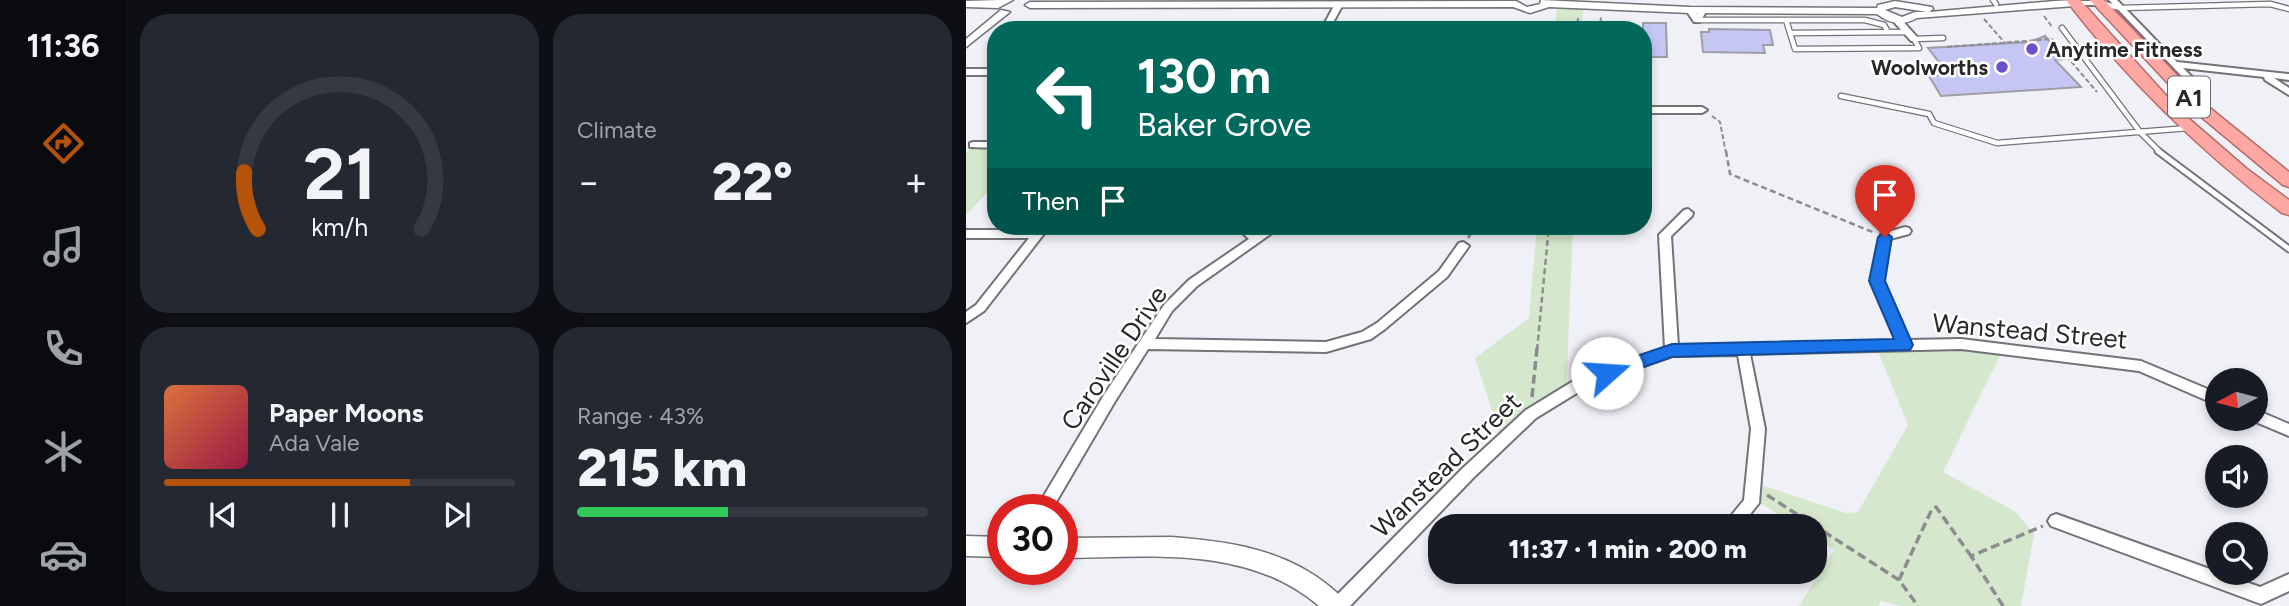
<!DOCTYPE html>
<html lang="en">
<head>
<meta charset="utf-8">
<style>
	:root { --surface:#171b24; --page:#242831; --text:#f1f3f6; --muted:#9ea1a6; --line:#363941; --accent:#b45309 }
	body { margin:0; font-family:Figtree,sans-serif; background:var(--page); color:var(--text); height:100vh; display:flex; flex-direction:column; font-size:26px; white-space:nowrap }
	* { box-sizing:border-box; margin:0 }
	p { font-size:23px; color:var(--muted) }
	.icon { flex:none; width:38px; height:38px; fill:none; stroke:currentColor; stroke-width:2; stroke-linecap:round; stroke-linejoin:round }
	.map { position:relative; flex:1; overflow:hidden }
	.drawer { display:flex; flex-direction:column; gap:14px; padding:14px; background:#0d0f14; width:840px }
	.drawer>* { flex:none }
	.guide { position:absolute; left:21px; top:21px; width:665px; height:214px; border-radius:28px; box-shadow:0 4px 10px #0003; background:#00695c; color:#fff; overflow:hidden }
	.needle { width:46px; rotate:263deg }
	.controls { position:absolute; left:1239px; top:368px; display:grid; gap:14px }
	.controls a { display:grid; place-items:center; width:63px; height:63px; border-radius:50%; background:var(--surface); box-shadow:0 4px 10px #0003; font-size:35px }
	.speed { position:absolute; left:21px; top:494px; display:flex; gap:14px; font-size:35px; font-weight:700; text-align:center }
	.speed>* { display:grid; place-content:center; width:91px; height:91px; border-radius:50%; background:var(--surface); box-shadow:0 4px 10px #0003; line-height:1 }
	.speed .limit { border:10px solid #d22; background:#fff; color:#111 }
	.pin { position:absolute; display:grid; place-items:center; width:60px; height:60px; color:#fff; margin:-72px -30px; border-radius:50% 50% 50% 0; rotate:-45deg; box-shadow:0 0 7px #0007 }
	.pin .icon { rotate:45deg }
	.me { position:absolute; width:77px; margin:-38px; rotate:71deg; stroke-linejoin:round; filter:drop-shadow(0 0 5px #0008) }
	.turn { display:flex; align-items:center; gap:24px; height:147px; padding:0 35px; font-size:32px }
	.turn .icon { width:91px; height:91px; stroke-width:2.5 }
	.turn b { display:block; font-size:49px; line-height:60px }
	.then { display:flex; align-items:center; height:66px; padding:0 35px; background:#0003; gap:14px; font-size:26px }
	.big { font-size:52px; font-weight:800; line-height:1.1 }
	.drawer .tile { flex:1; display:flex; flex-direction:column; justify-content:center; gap:10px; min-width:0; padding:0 24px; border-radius:28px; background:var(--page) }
	.drawer .dial { align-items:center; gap:0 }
	.dial svg { height:182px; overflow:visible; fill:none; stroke:var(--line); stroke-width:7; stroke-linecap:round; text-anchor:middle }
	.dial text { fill:var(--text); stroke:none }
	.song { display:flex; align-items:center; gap:21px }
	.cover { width:84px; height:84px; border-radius:10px; background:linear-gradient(135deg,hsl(20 70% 55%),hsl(340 70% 35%)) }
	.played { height:7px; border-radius:4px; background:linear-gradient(90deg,var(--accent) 70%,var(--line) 70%) }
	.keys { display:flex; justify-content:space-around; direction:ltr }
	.heat { display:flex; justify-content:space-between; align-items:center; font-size:38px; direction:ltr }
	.charge { height:10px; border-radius:5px; background:linear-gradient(90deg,#34c759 43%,var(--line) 0) }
	.drawer .tiles { flex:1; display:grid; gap:14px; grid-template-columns:repeat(2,1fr) }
	.trip { position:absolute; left:462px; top:514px; width:399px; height:70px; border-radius:28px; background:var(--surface); box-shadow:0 4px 10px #0003; font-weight:800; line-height:70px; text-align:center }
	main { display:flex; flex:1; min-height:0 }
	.tab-bar { display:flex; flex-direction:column; width:126px; justify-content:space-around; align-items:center; background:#090b0e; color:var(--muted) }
	.tab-bar .icon { width:49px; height:49px }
	.tab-bar .selected { color:var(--accent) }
	.tab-bar b { font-size:32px; color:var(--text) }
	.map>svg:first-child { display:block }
	.green { fill:#d5e7cc }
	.building { fill:#c6c6f4; stroke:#9d9ea4; stroke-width:2 }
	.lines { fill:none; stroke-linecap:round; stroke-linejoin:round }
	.service-far1-casing { stroke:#727278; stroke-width:7 }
	.service-casing { stroke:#727278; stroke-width:9 }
	.minor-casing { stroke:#727278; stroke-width:4 }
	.tertiary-casing { stroke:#727278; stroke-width:3 }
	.trunk-casing { stroke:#b36c6a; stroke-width:3 }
	.path-far2 { stroke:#8c8c90; stroke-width:2; stroke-dasharray:5 2.5; stroke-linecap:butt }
	.path-far1 { stroke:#8c8c90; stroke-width:2.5; stroke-dasharray:6 3.5; stroke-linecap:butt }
	.path { stroke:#8c8c90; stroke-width:3.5; stroke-dasharray:9 4.5; stroke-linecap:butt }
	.service-far1 { stroke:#fff; stroke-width:4.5 }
	.service { stroke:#fff; stroke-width:5 }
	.minor { fill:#fff; fill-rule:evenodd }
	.tertiary { fill:#fff; fill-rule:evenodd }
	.trunk { fill:#fea7a3; fill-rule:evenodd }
	.route { fill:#1a73e8; stroke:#114b97; stroke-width:2 }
	.poi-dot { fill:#6d50c9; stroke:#fff; stroke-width:2.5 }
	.labels { text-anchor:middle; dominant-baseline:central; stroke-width:5; stroke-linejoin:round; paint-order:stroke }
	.far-poi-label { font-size:21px; font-weight:bold; fill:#28282a; stroke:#fff; text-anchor:start }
	.shield { fill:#fff; stroke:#68686a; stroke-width:2 }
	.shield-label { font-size:24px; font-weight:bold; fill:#28282a }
	.street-label { font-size:26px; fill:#28282a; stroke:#fff }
</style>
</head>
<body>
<main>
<nav class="tab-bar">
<b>11:36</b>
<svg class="icon selected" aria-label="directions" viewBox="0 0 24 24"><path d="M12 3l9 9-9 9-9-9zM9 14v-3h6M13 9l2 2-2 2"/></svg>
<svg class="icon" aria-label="music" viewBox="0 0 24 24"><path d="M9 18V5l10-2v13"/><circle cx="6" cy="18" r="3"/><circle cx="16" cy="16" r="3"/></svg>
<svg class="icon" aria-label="phone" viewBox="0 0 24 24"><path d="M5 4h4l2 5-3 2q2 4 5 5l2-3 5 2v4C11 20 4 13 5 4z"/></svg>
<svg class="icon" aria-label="climate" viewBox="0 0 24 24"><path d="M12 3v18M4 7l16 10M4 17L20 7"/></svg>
<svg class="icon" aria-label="car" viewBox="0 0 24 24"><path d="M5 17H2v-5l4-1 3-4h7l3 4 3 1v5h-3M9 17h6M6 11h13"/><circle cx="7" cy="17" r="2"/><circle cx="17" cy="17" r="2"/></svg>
</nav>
<section class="drawer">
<div class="tiles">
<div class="tile dial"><svg viewBox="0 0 100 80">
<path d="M14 69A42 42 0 1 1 86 69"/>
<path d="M14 69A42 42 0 0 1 8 44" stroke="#b45309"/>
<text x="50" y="56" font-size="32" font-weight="700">21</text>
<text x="50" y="72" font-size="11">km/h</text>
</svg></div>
<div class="tile"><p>Climate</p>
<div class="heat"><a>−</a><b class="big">22°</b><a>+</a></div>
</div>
<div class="tile">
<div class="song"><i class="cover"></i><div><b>Paper Moons</b><p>Ada Vale</p></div></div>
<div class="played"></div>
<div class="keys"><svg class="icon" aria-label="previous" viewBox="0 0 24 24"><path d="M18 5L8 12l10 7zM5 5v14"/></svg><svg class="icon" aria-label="pause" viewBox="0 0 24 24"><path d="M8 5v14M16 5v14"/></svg><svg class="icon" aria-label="next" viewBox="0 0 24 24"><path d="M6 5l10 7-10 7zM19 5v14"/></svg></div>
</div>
<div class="tile"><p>Range · 43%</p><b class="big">215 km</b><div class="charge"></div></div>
</div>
</section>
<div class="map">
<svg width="1323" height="606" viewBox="0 0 1323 606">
	<rect width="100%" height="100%" fill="#f0f0f7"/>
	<path class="green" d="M 591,5 L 618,7 L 614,30 L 589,30 Z
		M 7,145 L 30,145 L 30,183 L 0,215 L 0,153 Z
		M 571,226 L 607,226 L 600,392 L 536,441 L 509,358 L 563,318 Z
		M 910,346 L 1037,349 L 977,472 L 1050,512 L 1068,534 L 1055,606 L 935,606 L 915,601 L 912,606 L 833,606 L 868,550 L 849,537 L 849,527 L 832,527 L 785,497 L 786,482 L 880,513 L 892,512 L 942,425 Z"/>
	<path class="building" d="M 677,23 L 700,23 L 701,57 L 677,57 Z
		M 743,29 L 804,30 L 807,45 L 797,45 L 799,53 L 737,52 L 735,32 L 743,32 Z
		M 1079,36 L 1098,59 L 1089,60 L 1115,87 L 975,96 L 963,76 L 982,74 L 962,48 L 1064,42 Z"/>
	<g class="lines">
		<defs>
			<path id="service-far1" d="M 1027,0 L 1030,4
				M 1137,4 L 1155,8 L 1304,4 L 1323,9
				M 731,20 L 899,20 L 918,25 L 922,32
				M 820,20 L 829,49 L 953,48 L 948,39 L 977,38
				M 1096,28 L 1174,132 L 1195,153
				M 824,33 L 943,32
				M 875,96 L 963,114 L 968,123 L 1031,143 L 1223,128"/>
			<path id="service" d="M 1192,151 L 1323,249"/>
			<path id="minor" d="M 1143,0 L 1151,0 L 1211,62 L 1323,74 L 1323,80 L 1308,78 L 1323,88 L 1323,95 L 1299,80 L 1298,77 L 1217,68 L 1236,87 L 1243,100 L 1236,109 L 1230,109 L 1228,107 L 1233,100 L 1229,90 Z
				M 1106,1 L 1133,1 L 1137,3 L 1133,5 L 1106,5 Z
				M 369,4 L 376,6 L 363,30 L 355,30 Z
				M 721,8 L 727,8 L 731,14 L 734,8 L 741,10 L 734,22 L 728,22 L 720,10 Z
				M 928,18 L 934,18 L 951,37 L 951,41 L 945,41 L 928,22 Z
				M 0,69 L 30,69 L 30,75 L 0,75 Z
				M 677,107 L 736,107 L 741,110 L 736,113 L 677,113 Z
				M 7,142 L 30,142 L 30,148 L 4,147 L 4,143 Z
				M 722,209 L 727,213 L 726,216 L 705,236 L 712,346 L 931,341 L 905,281 L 915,234 L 939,227 L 943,228 L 945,231 L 943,234 L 924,239 L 917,281 L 943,340 L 995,339 L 1175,361 L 1251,393 L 1251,405 L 1173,371 L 995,349 L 784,354 L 799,429 L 793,503 L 774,527 L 756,527 L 778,500 L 785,429 L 772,355 L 706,356 L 624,385 L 570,418 L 507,478 L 384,606 L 364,606 L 366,600 L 497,468 L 560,410 L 614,377 L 699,348 L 693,235 L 718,210 Z
				M 72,226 L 84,226 L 18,311 L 0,323 L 0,312 L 10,305 L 63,238 L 0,238 L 0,230 L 69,230 Z
				M 269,226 L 281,226 L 291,233 L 303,226 L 316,226 L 231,286 L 206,311 L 189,339 L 360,342 L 396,332 L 411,323 L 473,271 L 493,243 L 497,242 L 503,246 L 481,277 L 419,329 L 405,339 L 360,352 L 182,349 L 148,403 L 86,509 L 70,509 L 138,395 L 198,305 L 223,280 L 283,239 Z
				M 1290,410 L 1323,424 L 1323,436 L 1285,420 L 1284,418 L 1290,418 Z
				M 1090,514 L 1294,587 L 1323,574 L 1323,591 L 1295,604 L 1085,526 L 1082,521 L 1085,516 Z"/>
			<path id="tertiary" d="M 34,0 L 47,0 L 32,8 L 0,7 L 0,1 Z
				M 575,0 L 724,7 L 911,8 L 912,5 L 929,1 L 966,7 L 967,9 L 963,12 L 1089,1 L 1109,0 L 1114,3 L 1109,6 L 951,18 C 937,26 924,24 911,14 L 724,13 L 583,7 L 564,13 L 547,7 L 64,8 L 59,5 L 64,2 L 550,1 L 561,7 L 574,4 ZM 929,7 L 961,12 L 949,12 L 936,17 L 919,10 Z
				M 35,10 L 44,12 L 0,47 L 0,39 Z
				M 0,536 L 37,537 L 37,557 L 0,556 Z
				M 205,537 C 261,541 318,549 363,586 C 371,593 377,597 381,606 L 353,606 C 282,545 184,557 96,558 L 96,538 Z"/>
			<path id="trunk" d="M 1100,0 L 1114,0 L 1214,111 L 1281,169 L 1323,200 L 1323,215 L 1316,213 C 1236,152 1162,81 1100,0 Z
				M 1124,0 L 1138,0 L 1239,104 L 1323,172 L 1323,187 L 1317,185 L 1227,110 Z"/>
		</defs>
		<use href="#service-far1" class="service-far1-casing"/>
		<use href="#service" class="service-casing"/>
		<use href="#minor" class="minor-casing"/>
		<use href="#tertiary" class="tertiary-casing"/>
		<use href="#trunk" class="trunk-casing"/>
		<path class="path-far2" d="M 1078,16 L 1087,28
			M 1018,19 L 1039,43
			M 609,30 L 613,16
			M 634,30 L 635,15
			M 981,47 L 1086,39 L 1131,92
			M 746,116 L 754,122 L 760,153"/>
		<path class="path-far1" d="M 760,151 L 764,174 L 909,233
			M 502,238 L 510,226
			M 571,350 L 583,226"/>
		<path class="path" d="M 566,397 L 571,348
			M 801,495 L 933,580 L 952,606
			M 933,580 L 966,509 L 970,507 L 1005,556
			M 1037,606 L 1005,556 L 1077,526"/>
		<use href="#service-far1" class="service-far1"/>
		<use href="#service" class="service"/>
		<use href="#minor" class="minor"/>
		<use href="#tertiary" class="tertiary"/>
		<use href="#trunk" class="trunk"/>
	</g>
	<path class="route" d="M 919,232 L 926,237 L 919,281 L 947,345 L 944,350 L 706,357 L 641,380 L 635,378 L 632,373 L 635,368 L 706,344 L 928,339 L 903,281 L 912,237 Z"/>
	<g class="poi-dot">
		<circle cx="1066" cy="49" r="7"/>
		<circle cx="1036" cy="67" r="7"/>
	</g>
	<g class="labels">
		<g class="far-poi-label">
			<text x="1080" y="49">Anytime Fitness</text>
			<text x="1022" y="67" text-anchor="end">Woolworths</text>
		</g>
		<rect class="shield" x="1202" y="76.5" width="42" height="41" rx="5"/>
		<g class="shield-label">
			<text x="1223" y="97">A1</text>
		</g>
		<g class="street-label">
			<text transform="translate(1064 331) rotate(5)">Wanstead Street</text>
			<text transform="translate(148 358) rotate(-56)">Caroville Drive</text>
			<text transform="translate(480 465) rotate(-44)">Wanstead Street</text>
		</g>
	</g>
</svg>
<div class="controls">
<a><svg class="needle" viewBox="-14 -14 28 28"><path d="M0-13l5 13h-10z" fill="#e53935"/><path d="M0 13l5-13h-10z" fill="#9ea1a6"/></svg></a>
<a><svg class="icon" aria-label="sound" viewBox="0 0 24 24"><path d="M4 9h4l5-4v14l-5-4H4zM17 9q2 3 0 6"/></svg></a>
<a><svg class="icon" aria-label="search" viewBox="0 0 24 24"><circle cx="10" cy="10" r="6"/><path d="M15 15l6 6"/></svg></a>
</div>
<div class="speed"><div class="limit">30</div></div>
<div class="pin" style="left:919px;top:237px;background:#d93025"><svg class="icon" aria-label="arrive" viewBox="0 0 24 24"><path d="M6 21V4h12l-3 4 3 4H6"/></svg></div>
<svg class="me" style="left:641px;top:373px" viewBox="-20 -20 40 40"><circle r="19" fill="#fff"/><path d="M0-13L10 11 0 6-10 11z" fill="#1a73e8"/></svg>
<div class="trip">11:37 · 1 min · 200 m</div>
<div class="guide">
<div class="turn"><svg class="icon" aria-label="left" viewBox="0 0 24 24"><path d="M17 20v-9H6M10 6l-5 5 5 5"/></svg><div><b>130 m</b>Baker Grove</div></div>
<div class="then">Then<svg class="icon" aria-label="arrive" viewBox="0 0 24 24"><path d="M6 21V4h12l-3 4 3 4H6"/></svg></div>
</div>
</div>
</main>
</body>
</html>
